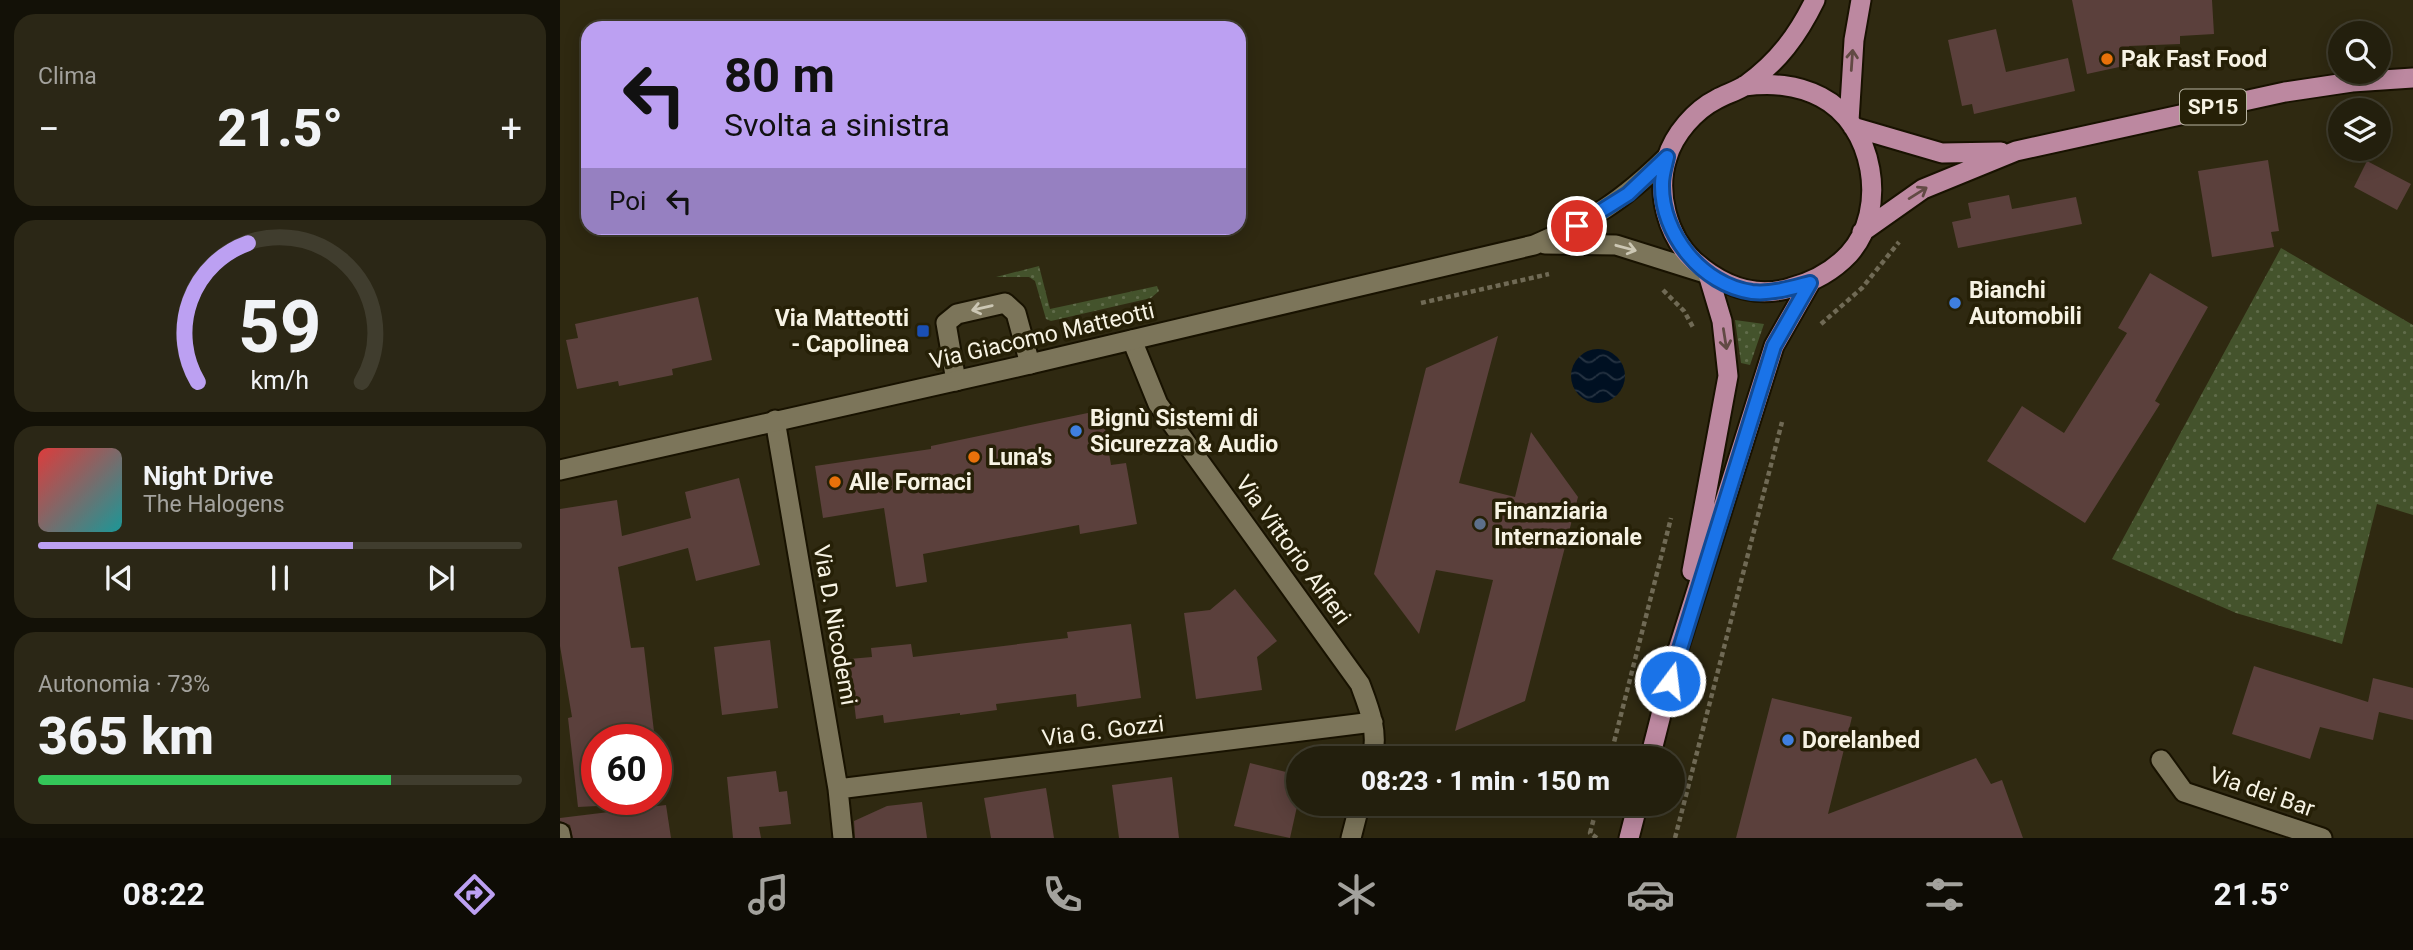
<!DOCTYPE html>
<html lang="it">
<head>
<meta charset="utf-8">
<style>
	:root { --surface:#231f0d; --page:#2b2716; --text:#f1f3f6; --muted:#a3a29d; --line:#403d2e; --accent:#bca0f2 }
	body { margin:0; font-family:Roboto,sans-serif; background:var(--page); color:var(--text); height:100vh; display:flex; flex-direction:column; font-size:26px; white-space:nowrap }
	* { box-sizing:border-box; margin:0 }
	p { font-size:23px; color:var(--muted) }
	.icon { flex:none; width:38px; height:38px; fill:none; stroke:currentColor; stroke-width:2; stroke-linecap:round; stroke-linejoin:round }
	.map { position:relative; flex:1; overflow:hidden }
	.details { display:flex; flex-direction:column; gap:14px; padding:14px; background:#131107; width:560px }
	.details>* { flex:none }
	.hud { position:absolute; left:21px; top:21px; width:665px; height:214px; border-radius:21px; box-shadow:0 4px 18px #0003,0 0 0 2px var(--line); background:#bca0f2; color:#111; overflow:hidden }
	.fabs { position:absolute; left:1768px; top:21px; display:grid; gap:14px }
	.fabs a { display:grid; place-items:center; width:63px; height:63px; border-radius:50%; background:var(--surface); box-shadow:0 4px 18px #0003,0 0 0 2px var(--line); font-size:35px }
	.speed { position:absolute; left:21px; top:724px; display:flex; gap:14px; font-size:35px; font-weight:700; text-align:center }
	.speed>* { display:grid; place-content:center; width:91px; height:91px; border-radius:50%; background:var(--surface); box-shadow:0 4px 18px #0003,0 0 0 2px var(--line); line-height:1 }
	.speed .limit { border:10px solid #d22; background:#fff; color:#111 }
	.pin { position:absolute; display:grid; place-items:center; width:60px; height:60px; color:#fff; margin:-30px; border:4px solid #fff; border-radius:50%; box-shadow:0 2px 7px #0007 }
	.me { position:absolute; width:77px; margin:-38px; rotate:15deg; stroke-linejoin:round; filter:drop-shadow(0 0 5px #0008) }
	.turn { display:flex; align-items:center; gap:24px; height:147px; padding:0 28px; font-size:32px }
	.turn .icon { width:91px; height:91px; stroke-width:2.5 }
	.turn b { display:block; font-size:49px; line-height:60px }
	.then { display:flex; align-items:center; height:66px; padding:0 28px; background:#0003; gap:14px; font-size:26px }
	.big { font-size:52px; font-weight:800; line-height:1.1 }
	.details .widget { flex:1; display:flex; flex-direction:column; justify-content:center; gap:10px; min-width:0; padding:0 24px; border-radius:21px; background:var(--page) }
	.details .dial { align-items:center; gap:0 }
	.dial svg { height:182px; overflow:visible; fill:none; stroke:var(--line); stroke-width:7; stroke-linecap:round; text-anchor:middle }
	.dial text { fill:var(--text); stroke:none }
	.song { display:flex; align-items:center; gap:21px }
	.cover { width:84px; height:84px; border-radius:10px; background:linear-gradient(135deg,hsl(0 70% 55%),hsl(180 70% 35%)) }
	.played { height:7px; border-radius:4px; background:linear-gradient(90deg,var(--accent) 65%,var(--line) 65%) }
	.keys { display:flex; justify-content:space-around; direction:ltr }
	.heat { display:flex; justify-content:space-between; align-items:center; font-size:38px; direction:ltr }
	.charge { height:10px; border-radius:5px; background:linear-gradient(90deg,#34c759 73%,var(--line) 0) }
	.trip { position:absolute; left:726px; top:746px; width:399px; height:70px; border-radius:35px; background:var(--surface); box-shadow:0 4px 18px #0003,0 0 0 2px var(--line); font-weight:800; line-height:70px; text-align:center }
	.tab-bar { display:flex; height:112px; justify-content:space-around; align-items:center; background:#0e0c05; color:var(--muted) }
	.tab-bar .icon { width:49px; height:49px }
	.tab-bar .active { color:var(--accent) }
	.tab-bar b { font-size:32px; color:var(--text) }
	main { display:flex; flex:1; min-height:0 }
	.map>svg:first-child { display:block }
	.grass { fill:url(#grass-dots) }
	.water { fill:url(#water-waves) }
	.building { fill:#5b403c }
	.lines { fill:none; stroke-linecap:round; stroke-linejoin:round }
	.service-casing { stroke:#181200; stroke-width:23 }
	.minor-casing { stroke:#181200; stroke-width:23 }
	.tertiary-casing { stroke:#181200; stroke-width:23 }
	.primary-casing { stroke:#181200; stroke-width:23 }
	.path { stroke:#706a55; stroke-width:4.5; stroke-dasharray:5 3.5; stroke-linecap:butt }
	.service { stroke:#7c755a; stroke-width:19 }
	.minor { stroke:#7c755a; stroke-width:19 }
	.tertiary { stroke:#7c755a; stroke-width:19 }
	.primary { stroke:#bc88a0; stroke-width:19 }
	.oneway { stroke:#624a44 }
	.oneway2 { stroke:#ccc7b4 }
	.route-casing { stroke:#114b97; stroke-width:18 }
	.route { stroke:#1a73e8; stroke-width:12 }
	.food-dot { fill:#e8710a; stroke:#262007; stroke-width:2.5 }
	.shop-dot { fill:#3f7fe0; stroke:#262007; stroke-width:2.5 }
	.transit-dot { fill:#1a4fb4; stroke:#262007; stroke-width:2.5 }
	.service-dot { fill:#5c6f8a; stroke:#262007; stroke-width:2.5 }
	.labels { text-anchor:middle; dominant-baseline:central; stroke-width:7; stroke-linejoin:round; paint-order:stroke }
	.shield { fill:#262007; stroke:#b8b4a2; stroke-width:2 }
	.shield-label { font-size:21px; font-weight:bold; fill:#f7f3e4 }
	.poi-label { font-size:23px; font-weight:bold; fill:#f7f3e4; stroke:#262007; text-anchor:start }
	.street-label { font-size:23px; fill:#f7f3e4; stroke:#262007 }
</style>
</head>
<body>
<main>
<section class="details">
<div class="widget"><p>Clima</p>
<div class="heat"><a>−</a><b class="big">21.5°</b><a>+</a></div>
</div>
<div class="widget dial"><svg viewBox="0 0 100 80">
<path d="M14 69A42 42 0 1 1 86 69"/>
<path d="M14 69A42 42 0 0 1 36 8" stroke="#bca0f2"/>
<text x="50" y="56" font-size="32" font-weight="700">59</text>
<text x="50" y="72" font-size="11">km/h</text>
</svg></div>
<div class="widget">
<div class="song"><i class="cover"></i><div><b>Night Drive</b><p>The Halogens</p></div></div>
<div class="played"></div>
<div class="keys"><svg class="icon" aria-label="previous" viewBox="0 0 24 24"><path d="M18 5L8 12l10 7zM5 5v14"/></svg><svg class="icon" aria-label="pause" viewBox="0 0 24 24"><path d="M8 5v14M16 5v14"/></svg><svg class="icon" aria-label="next" viewBox="0 0 24 24"><path d="M6 5l10 7-10 7zM19 5v14"/></svg></div>
</div>
<div class="widget"><p>Autonomia · 73%</p><b class="big">365 km</b><div class="charge"></div></div>
</section>
<div class="map">
<svg width="1853" height="838" viewBox="0 0 1853 838">
	<defs>
		<pattern id="grass-dots" width="8" height="8" patternUnits="userSpaceOnUse" patternTransform="scale(1.75)"><rect width="8" height="8" fill="#44532c"/><path d="M2 2h.1M6 6h.1" fill="none" stroke="#606c4a" stroke-width="1.8" stroke-linecap="round"/></pattern>
		<pattern id="water-waves" width="16" height="10" patternUnits="userSpaceOnUse" patternTransform="scale(1.75)"><rect width="16" height="10" fill="#001022"/><path d="M0 5q4-4 8 0t8 0" fill="none" stroke="#263342"/></pattern>
	</defs>
	<rect width="100%" height="100%" fill="#2f2911"/>
	<path class="grass" d="M 1721,248 L 1853,325 L 1853,515 L 1817,504 L 1782,644 L 1676,613 L 1552,559 Z
		M 479,266 L 490,309 L 597,286 L 599,291 L 591,298 L 491,321 L 486,319 L 475,281 L 469,277 L 436,277 Z
		M 1175,320 L 1204,324 L 1190,365 L 1181,363 Z"/>
	<path class="water" d="M1011 376a27 27 0 1 1 54 0a27 27 0 1 1-54 0Z"/>
	<path class="building" d="M 1512,0 L 1652,0 L 1654,34 L 1620,36 L 1620,44 L 1569,46 L 1573,64 L 1527,74 Z
		M 1436,29 L 1446,72 L 1508,58 L 1515,91 L 1414,114 L 1412,104 L 1402,106 L 1388,40 Z
		M 1708,160 L 1719,231 L 1711,232 L 1714,247 L 1652,257 L 1638,171 Z
		M 1807,161 L 1851,184 L 1837,210 L 1794,187 Z
		M 1449,195 L 1452,209 L 1516,197 L 1522,224 L 1398,248 L 1392,222 L 1411,218 L 1408,203 Z
		M 1590,273 L 1648,307 L 1595,401 L 1600,404 L 1525,523 L 1427,461 L 1462,406 L 1504,433 L 1567,333 L 1558,328 Z
		M 138,297 L 152,360 L 112,369 L 113,375 L 59,386 L 58,381 L 17,389 L 6,340 L 18,338 L 15,324 Z
		M 938,336 L 899,483 L 955,497 L 971,432 L 1018,497 L 965,701 L 895,731 L 933,580 L 876,570 L 859,634 L 814,574 L 866,368 Z
		M 542,410 L 551,465 L 566,463 L 577,524 L 520,534 L 519,525 L 363,554 L 367,582 L 336,587 L 324,508 L 263,518 L 255,466 L 371,449 L 371,446 Z
		M 179,478 L 200,565 L 136,581 L 128,548 L 58,567 L 71,648 L 84,647 L 95,740 L 37,740 L 37,806 L 18,807 L 8,718 L 12,717 L 0,646 L 0,509 L 57,500 L 62,536 L 131,518 L 125,492 Z
		M 675,589 L 717,641 L 697,657 L 702,690 L 636,699 L 624,613 L 650,610 Z
		M 571,624 L 581,698 L 517,707 L 516,694 L 436,704 L 437,710 L 400,715 L 400,713 L 324,723 L 323,715 L 296,719 L 289,659 L 312,657 L 311,648 L 351,644 L 353,657 L 508,638 L 507,632 Z
		M 210,640 L 218,708 L 162,715 L 154,647 Z
		M 1694,666 L 1808,702 L 1813,678 L 1853,688 L 1853,720 L 1819,712 L 1813,740 L 1760,727 L 1750,759 L 1672,734 Z
		M 1212,698 L 1292,717 L 1268,814 L 1416,758 L 1431,784 L 1442,780 L 1463,838 L 1176,838 Z
		M 690,763 L 738,775 L 738,802 L 730,838 L 674,826 Z
		M 216,771 L 219,792 L 227,791 L 231,824 L 199,827 L 201,838 L 173,838 L 167,777 Z
		M 612,777 L 619,838 L 559,838 L 552,785 Z
		M 486,788 L 494,838 L 431,838 L 424,798 Z
		M 362,802 L 367,838 L 295,838 L 294,821 L 327,806 Z
		M 106,805 L 111,838 L 13,838 L 10,825 L 0,821 L 0,818 Z"/>
	<g class="lines">
		<defs>
			<path id="service" d="M 396,381 L 386,323 L 397,314 L 445,303 L 456,313 L 470,364"/>
			<path id="minor" d="M 572,340 L 598,404 L 800,684 C 809,708 819,732 812,758
				M 215,420 L 278,789 L 283,838
				M 1601,760 L 1624,792 L 1762,838
				M 278,789 L 813,722
				M 0,833 L 1,838
				M 791,838 L 800,803"/>
			<path id="tertiary" d="M 985,244 L 1056,245 L 1148,274
				M 0,470 L 470,364 L 974,245 C 1032,220 1061,202 1107,157"/>
			<path id="primary" d="M 1184,86 C 1211,83 1236,84 1261,97 C 1314,124 1329,210 1289,254 C 1273,271 1253,282 1230,288 C 1193,299 1161,285 1134,261 C 1107,236 1096,192 1107,158 C 1114,134 1135,110 1157,99 C 1166,94 1177,91 1186,85 C 1218,62 1238,35 1255,0
				M 1289,121 L 1294,40 L 1301,0
				M 1293,127 L 1382,153 L 1441,152
				M 1302,232 L 1363,189 L 1456,151 L 1725,92 L 1792,82 L 1853,78
				M 1132,571 L 1168,376 L 1162,321 L 1148,274
				M 1090,758 L 1116,656 L 1214,346 L 1250,283
				M 1069,838 L 1078,803"/>
		</defs>
		<use href="#service" class="service-casing"/>
		<use href="#minor" class="minor-casing"/>
		<use href="#tertiary" class="tertiary-casing"/>
		<use href="#primary" class="primary-casing"/>
		<path class="path" d="M 1103,290 L 1124,311 L 1134,329
			M 861,303 L 989,274
			M 1261,324 L 1302,288 L 1339,242
			M 1050,758 L 1111,518
			M 1037,838 L 1030,833 L 1038,803
			M 1115,838 L 1222,422"/>
		<use href="#service" class="service"/>
		<use href="#minor" class="minor"/>
		<use href="#tertiary" class="tertiary"/>
		<use href="#primary" class="primary"/>
	</g>
	<defs><path id="oneway-shaft" d="M-6 0H5M1.5-3L5.5 0L1.5 3" fill="none" stroke-width="1.6" stroke-linecap="round" stroke-linejoin="round" transform="scale(1.75)"/></defs>
	<g class="oneway">
		<use href="#oneway-shaft" transform="translate(1292 60) rotate(-86)"/>
		<use href="#oneway-shaft" transform="translate(1358 193) rotate(-32)"/>
		<use href="#oneway-shaft" transform="translate(1165 339) rotate(81)"/>
	</g>
	<g class="oneway2">
		<use href="#oneway-shaft" transform="translate(1066 248) rotate(15)"/>
		<use href="#oneway-shaft" transform="translate(422 308) rotate(167)"/>
	</g>
	<g class="lines">
		<defs>
			<path id="route" d="M 1017,226 L 1068,194 L 1107,157 C 1105,166 1102,175 1102,184 C 1101,234 1142,285 1192,292 C 1212,294 1231,288 1250,283 L 1214,346 L 1110,681"/>
		</defs>
		<use href="#route" class="route-casing"/>
		<use href="#route" class="route"/>
	</g>
	<g class="food-dot">
		<circle cx="1547" cy="59" r="7"/>
		<circle cx="414" cy="457" r="7"/>
		<circle cx="275" cy="482" r="7"/>
	</g>
	<g class="shop-dot">
		<circle cx="1395" cy="303" r="7"/>
		<circle cx="516" cy="431" r="7"/>
		<circle cx="1228" cy="740" r="7"/>
	</g>
	<rect class="transit-dot" x="356" y="324" width="14" height="14" rx="3.5"/>
	<circle class="service-dot" cx="920" cy="524" r="7"/>
	<g class="labels">
		<rect class="shield" x="1620" y="89.5" width="66" height="35" rx="5"/>
		<g class="shield-label">
			<text x="1653" y="107">SP15</text>
		</g>
		<g class="poi-label">
			<text x="1561" y="59">Pak Fast Food</text>
			<text x="1409" y="290">Bianchi<tspan x="1409" dy="26">Automobili</tspan></text>
			<text x="349" y="318" text-anchor="end">Via Matteotti<tspan x="349" dy="26">- Capolinea</tspan></text>
			<text x="530" y="418">Bignù Sistemi di<tspan x="530" dy="26">Sicurezza &amp; Audio</tspan></text>
			<text x="428" y="457">Luna's</text>
			<text x="289" y="482">Alle Fornaci</text>
			<text x="934" y="511">Finanziaria<tspan x="934" dy="26">Internazionale</tspan></text>
			<text x="1242" y="740">Dorelanbed</text>
		</g>
		<g class="street-label">
			<text transform="translate(482 336) rotate(-13)">Via Giacomo Matteotti</text>
			<text transform="translate(733 550) rotate(54)">Via Vittorio Alfieri</text>
			<text transform="translate(275 625) rotate(80)">Via D. Nicodemi</text>
			<text transform="translate(543 731) rotate(-7)">Via G. Gozzi</text>
			<text transform="translate(1702 792) rotate(19)">Via dei Bar</text>
		</g>
	</g>
</svg>
<div class="fabs">
<a><svg class="icon" aria-label="search" viewBox="0 0 24 24"><circle cx="10" cy="10" r="6"/><path d="M15 15l6 6"/></svg></a>
<a><svg class="icon" aria-label="layers" viewBox="0 0 24 24"><path d="M12 4l9 5-9 5-9-5zM3 14l9 5 9-5"/></svg></a>
</div>
<div class="speed"><div class="limit">60</div></div>
<div class="pin" style="left:1017px;top:226px;background:#d93025"><svg class="icon" aria-label="arrive" viewBox="0 0 24 24"><path d="M6 21V4h12l-3 4 3 4H6"/></svg></div>
<svg class="me" style="left:1110px;top:681px" viewBox="-20 -20 40 40"><circle r="17" fill="#1a73e8" stroke="#fff" stroke-width="3"/><path d="M0-11L8 9 0 5-8 9z" fill="#fff"/></svg>
<div class="trip">08:23 · 1 min · 150 m</div>
<div class="hud">
<div class="turn"><svg class="icon" aria-label="left" viewBox="0 0 24 24"><path d="M17 20v-9H6M10 6l-5 5 5 5"/></svg><div><b>80 m</b>Svolta a sinistra</div></div>
<div class="then">Poi<svg class="icon" aria-label="left" viewBox="0 0 24 24"><path d="M17 20v-9H6M10 6l-5 5 5 5"/></svg></div>
</div>
</div>
</main>
<nav class="tab-bar">
<b>08:22</b>
<svg class="icon active" aria-label="directions" viewBox="0 0 24 24"><path d="M12 3l9 9-9 9-9-9zM9 14v-3h6M13 9l2 2-2 2"/></svg>
<svg class="icon" aria-label="music" viewBox="0 0 24 24"><path d="M9 18V5l10-2v13"/><circle cx="6" cy="18" r="3"/><circle cx="16" cy="16" r="3"/></svg>
<svg class="icon" aria-label="phone" viewBox="0 0 24 24"><path d="M5 4h4l2 5-3 2q2 4 5 5l2-3 5 2v4C11 20 4 13 5 4z"/></svg>
<svg class="icon" aria-label="climate" viewBox="0 0 24 24"><path d="M12 3v18M4 7l16 10M4 17L20 7"/></svg>
<svg class="icon" aria-label="car" viewBox="0 0 24 24"><path d="M5 17H2v-5l4-1 3-4h7l3 4 3 1v5h-3M9 17h6M6 11h13"/><circle cx="7" cy="17" r="2"/><circle cx="17" cy="17" r="2"/></svg>
<svg class="icon" aria-label="filters" viewBox="0 0 24 24"><path d="M4 7h16M4 17h16"/><circle cx="9" cy="7" r="2"/><circle cx="15" cy="17" r="2"/></svg>
<b>21.5°</b>
</nav>
</body>
</html>
